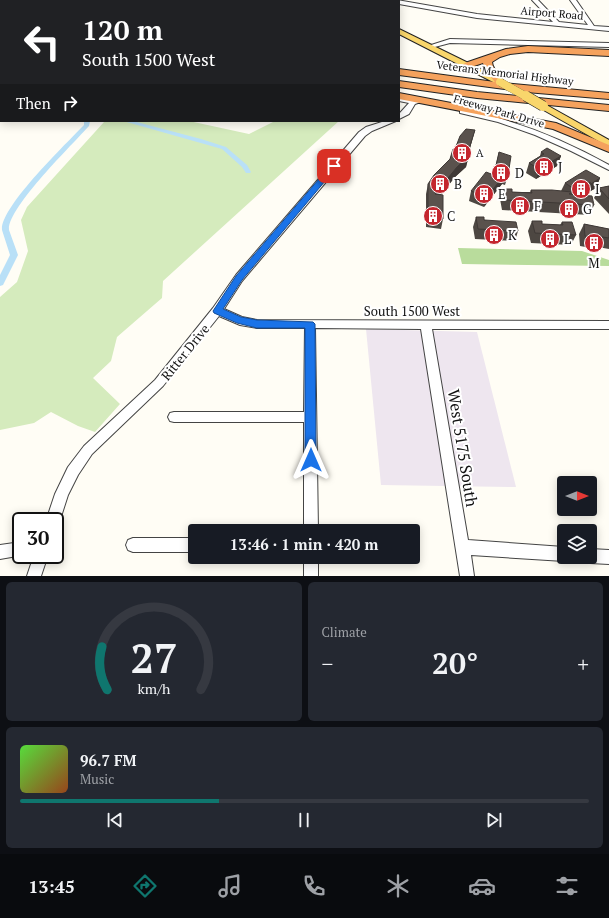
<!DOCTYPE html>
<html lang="en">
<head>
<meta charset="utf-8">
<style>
	:root { --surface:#171b24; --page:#242831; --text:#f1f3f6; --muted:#9ea1a6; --line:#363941; --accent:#0f766e }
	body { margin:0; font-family:"PT Serif",serif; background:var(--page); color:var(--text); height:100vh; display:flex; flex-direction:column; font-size:15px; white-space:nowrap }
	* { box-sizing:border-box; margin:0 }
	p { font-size:13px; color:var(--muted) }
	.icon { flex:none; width:22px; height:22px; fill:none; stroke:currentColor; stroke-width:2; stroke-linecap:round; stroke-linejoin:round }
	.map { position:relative; height:576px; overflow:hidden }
	.sheet { display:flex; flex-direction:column; gap:6px; padding:6px; background:#0d0f14; flex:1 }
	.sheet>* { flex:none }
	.guide { position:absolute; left:0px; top:0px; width:400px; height:122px; box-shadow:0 2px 10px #0003; background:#202124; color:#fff; overflow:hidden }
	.needle { width:26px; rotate:90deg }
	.tools { position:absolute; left:557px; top:476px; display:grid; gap:8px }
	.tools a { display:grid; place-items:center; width:40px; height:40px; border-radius:4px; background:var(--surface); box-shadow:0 2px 10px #0003; font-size:20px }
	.speed { position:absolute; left:12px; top:512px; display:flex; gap:8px; font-size:20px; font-weight:700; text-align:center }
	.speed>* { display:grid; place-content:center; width:52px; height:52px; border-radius:50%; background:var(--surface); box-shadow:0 2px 10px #0003; line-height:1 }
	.speed .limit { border:2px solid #111; border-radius:6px; background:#fff; color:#111 }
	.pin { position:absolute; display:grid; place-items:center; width:34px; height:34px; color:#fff; margin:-17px; border-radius:8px; box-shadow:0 2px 6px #0006 }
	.me { position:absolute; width:44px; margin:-22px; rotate:0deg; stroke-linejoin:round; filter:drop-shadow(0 0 3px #0008) }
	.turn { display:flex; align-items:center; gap:14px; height:84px; padding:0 16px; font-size:18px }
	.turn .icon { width:52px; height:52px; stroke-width:2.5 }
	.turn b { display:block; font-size:28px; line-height:34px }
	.then { display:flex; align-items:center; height:38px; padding:0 16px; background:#0003; gap:8px; font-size:15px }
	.big { font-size:30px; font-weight:800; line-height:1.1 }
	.sheet .card { flex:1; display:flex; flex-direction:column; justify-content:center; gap:6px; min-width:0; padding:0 14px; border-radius:6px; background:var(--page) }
	.sheet .dial { align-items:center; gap:0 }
	.dial svg { height:104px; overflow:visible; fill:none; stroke:var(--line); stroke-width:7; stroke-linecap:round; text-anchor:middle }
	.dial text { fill:var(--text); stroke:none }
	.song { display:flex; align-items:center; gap:12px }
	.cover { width:48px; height:48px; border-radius:6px; background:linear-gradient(135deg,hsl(110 70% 55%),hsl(20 70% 35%)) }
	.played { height:4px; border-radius:2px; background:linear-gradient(90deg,var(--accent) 35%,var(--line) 35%) }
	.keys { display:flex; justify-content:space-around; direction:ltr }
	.heat { display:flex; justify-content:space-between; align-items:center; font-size:22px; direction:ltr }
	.sheet .tiles { flex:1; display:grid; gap:6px; grid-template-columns:1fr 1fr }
	.card:last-child { grid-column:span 2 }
	.trip { position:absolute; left:188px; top:524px; width:232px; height:40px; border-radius:4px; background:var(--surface); box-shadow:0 2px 10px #0003; font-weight:800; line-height:40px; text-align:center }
	.menu { display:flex; height:64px; justify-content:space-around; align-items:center; background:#090b0e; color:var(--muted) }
	.menu .icon { width:28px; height:28px }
	.menu .on { color:var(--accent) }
	.menu b { font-size:18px; color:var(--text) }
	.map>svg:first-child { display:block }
	.industrial { fill:#eee6ef }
	.green { fill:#d5ebbd }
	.forest { fill:#b9dc9c }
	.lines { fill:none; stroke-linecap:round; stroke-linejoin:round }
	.canal { fill:#b9e0f7; fill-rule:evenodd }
	.minor-casing { stroke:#444; stroke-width:2 }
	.major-casing { stroke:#222; stroke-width:2 }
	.highway-casing { stroke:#222; stroke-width:2 }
	.minor { fill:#fff; fill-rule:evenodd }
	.major { fill:#f9d66b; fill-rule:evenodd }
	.highway { fill:#f5a25d; fill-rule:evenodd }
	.major-bridge-far1-casing { stroke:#222; stroke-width:8; stroke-linecap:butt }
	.major-bridge-casing { stroke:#222; stroke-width:11; stroke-linecap:butt }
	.major-bridge-far1 { stroke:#f9d66b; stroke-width:8 }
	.major-bridge { stroke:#f9d66b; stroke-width:10 }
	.wall { fill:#4d4742 }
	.shaded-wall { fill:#3f3936 }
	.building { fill:#5a524d; stroke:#3f3936 }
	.route { fill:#1a73e8; stroke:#114b97 }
	.labels { text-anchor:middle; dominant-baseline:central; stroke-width:4; stroke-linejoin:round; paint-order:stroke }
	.far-street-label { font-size:11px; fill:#111; stroke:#fff }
	.far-poi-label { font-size:11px; fill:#111; stroke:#fff; text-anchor:start }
	.poi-label { font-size:13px; fill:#111; stroke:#fff; text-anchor:start }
	.street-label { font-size:13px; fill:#111; stroke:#fff }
	.near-street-label { font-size:16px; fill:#111; stroke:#fff }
</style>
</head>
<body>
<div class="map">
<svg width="609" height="576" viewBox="0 0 609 576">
	<rect width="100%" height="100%" fill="#fffdf5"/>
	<path class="industrial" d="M 366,329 L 477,332 L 516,487 L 381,485 Z"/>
	<path class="green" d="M 103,121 L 189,121 L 249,134 L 275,121 L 339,121 L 163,281 L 162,298 L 117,337 L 111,361 L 93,378 L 120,404 L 95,432 L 78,426 L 51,412 L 34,423 L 0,430 L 0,297 L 17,282 L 28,251 L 21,220 L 27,207 L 104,122 Z"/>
	<path class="forest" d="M 458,248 L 582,251 L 609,260 L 609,266 L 462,264 Z"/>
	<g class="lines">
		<path class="canal" d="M 0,87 L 1,87 L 1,91 L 0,91 Z
			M 84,121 L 90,121 L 89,126 C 73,144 7,208 9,230 L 18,255 L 3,285 L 0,286 L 0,275 L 10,255 L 2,230 C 0,207 67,143 84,125 Z
			M 123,121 L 133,121 L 201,139 L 226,147 L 247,165 L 251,172 L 250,173 L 246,173 L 242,167 L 222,149 Z"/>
		<defs>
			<path id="minor" d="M 359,0 L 370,0 L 358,1 Z
				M 385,0 L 397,0 L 477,14 L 553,22 L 532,0 L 538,0 L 559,22 L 588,25 L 570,0 L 576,0 L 594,26 L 609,27 L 609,31 L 477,18 L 399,4 L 399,1 Z
				M 450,39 L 609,43 L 609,47 L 450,43 L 431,48 L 428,46 Z
				M 0,43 L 1,43 L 1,48 L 0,48 Z
				M 399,97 L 417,100 L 421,102 L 415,104 L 409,114 L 399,119 L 399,114 L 409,103 L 399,101 Z
				M 460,109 C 468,108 479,113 487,115 C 530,126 570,143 609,165 L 609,170 L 571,151 L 535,135 L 498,122 L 460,113 Z
				M 385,121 L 396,121 L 372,131 L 365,136 L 242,281 L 224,309 L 242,317 L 257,320 L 609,321 L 609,329 L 432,329 L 468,540 L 564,547 L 564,557 L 570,557 L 569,559 L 564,561 L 471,555 L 474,576 L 460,576 L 421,329 L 315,328 L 318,531 L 304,531 L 304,422 L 174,422 L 170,421 L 168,417 L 170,413 L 174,412 L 304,412 L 305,328 L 257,328 L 240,325 L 219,316 L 163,386 L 92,454 L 78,475 L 68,495 L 58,526 L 55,527 L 55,521 L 46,521 L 55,494 L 68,467 L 84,446 L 155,380 L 213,308 L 236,275 L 359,132 L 366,127 Z
				M 133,538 L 195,538 L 195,552 L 133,552 L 128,550 L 126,545 L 128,540 Z
				M 21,542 L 21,555 L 23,555 L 0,559 L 0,545 Z
				M 590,549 L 609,550 L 609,564 L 590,563 L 585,561 L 583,557 L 590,557 Z
				M 34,555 L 48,555 L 41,576 L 27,576 Z
				M 304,557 L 318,557 L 318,576 L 304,576 Z"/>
			<path id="major" d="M 334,0 L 342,0 L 342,1 L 334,1 Z
				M 399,29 L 503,80 L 504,82 L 503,84 L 497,84 L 399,34 Z
				M 543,103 L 609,140 L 609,147 L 540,108 L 539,106 L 540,104 Z"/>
			<path id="highway" d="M 0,14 L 1,14 L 1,18 L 0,18 Z
				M 0,35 L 1,35 L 1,41 L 0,41 Z
				M 528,46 L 609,50 L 609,56 L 528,52 L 510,54 L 500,57 L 492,62 C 493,72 503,76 504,83 L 609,93 L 609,99 L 526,92 L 399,75 L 399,69 L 495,82 L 485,70 L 483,63 L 468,68 L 463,65 L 465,63 L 506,49 Z
				M 399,81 L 477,92 L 609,105 L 609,111 L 477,98 L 399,87 Z
				M 399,93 L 556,123 L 609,145 L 609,152 L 553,129 L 399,99 Z"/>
		</defs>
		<use href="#minor" class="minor-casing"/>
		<use href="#major" class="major-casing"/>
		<use href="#highway" class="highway-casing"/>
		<use href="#minor" class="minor"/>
		<use href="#major" class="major"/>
		<use href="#highway" class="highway"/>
		<defs>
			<path id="major-bridge-far1" d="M 500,82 L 527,97"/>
			<path id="major-bridge" d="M 526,96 L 543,106"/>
		</defs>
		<use href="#major-bridge-far1" class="major-bridge-far1-casing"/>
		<use href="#major-bridge" class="major-bridge-casing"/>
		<use href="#major-bridge-far1" class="major-bridge-far1"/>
		<use href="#major-bridge" class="major-bridge"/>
	</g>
	<path class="wall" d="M 475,130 L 469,152 L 466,167 L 455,177 L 441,195 L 443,219 L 441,229 L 426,227 L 426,194 L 428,184 L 450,159 L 455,149 Z
		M 499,152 L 508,175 L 505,185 L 502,184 L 484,207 L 469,201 L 471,191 L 493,175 Z
		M 541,152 L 561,156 L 557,166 L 536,179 L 526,173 L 529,163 L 540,156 Z
		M 600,178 L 596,188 L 587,193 L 585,191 L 579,195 L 594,205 L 590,215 L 502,210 L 500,199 L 503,189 L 512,192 L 530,192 L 531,190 L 561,191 L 565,183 Z
		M 609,186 L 609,214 L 594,198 L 599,188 Z
		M 476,217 L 518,231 L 515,241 L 475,239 L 473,227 Z
		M 532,221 L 542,224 L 560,225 L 562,222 L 576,235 L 571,245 L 531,243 L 528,231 Z
		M 584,224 L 609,229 L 609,249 L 592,246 L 591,248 L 580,246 L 579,234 Z"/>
	<path class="shaded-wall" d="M 475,130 L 467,158 L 470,152 L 466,167 L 455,177 L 433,204 L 435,194 L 468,152 Z
		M 561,156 L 557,166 L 536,179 L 539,169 Z
		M 505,174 L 502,184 L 484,207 L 487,197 Z
		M 600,178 L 596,188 L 587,193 L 591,184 Z
		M 590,182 L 585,191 L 572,200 L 576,190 Z"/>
	<path class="building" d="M 466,129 L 475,130 L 468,152 L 470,152 L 468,157 L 457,167 L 435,194 L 443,195 L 443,219 L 428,217 L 428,184 L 434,175 L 450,159 L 453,149 L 455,149 L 460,136 Z
		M 547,148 L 561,156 L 539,169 L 529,163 L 544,154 L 541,152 Z
		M 499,152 L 511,156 L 508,175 L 505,174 L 487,197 L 471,191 L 486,172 L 494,175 Z
		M 586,170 L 600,178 L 591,184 L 590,182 L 576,190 L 565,183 Z
		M 609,186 L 609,199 L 599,188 Z
		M 503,189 L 512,189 L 512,192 L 532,193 L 531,190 L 552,190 L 572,192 L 569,194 L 592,196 L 594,205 L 506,200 Z
		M 476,217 L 484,217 L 484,220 L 516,222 L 518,231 L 478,229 Z
		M 532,221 L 542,221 L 542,224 L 563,225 L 562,222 L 572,222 L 576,235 L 535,233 Z
		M 584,224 L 609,229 L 609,238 L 596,236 L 596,238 L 585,236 Z"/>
	<path class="route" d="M 334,164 L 336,165 L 336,168 L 242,280 L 223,309 L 241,317 L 257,320 L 313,322 L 315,324 L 316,460 L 315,464 L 311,465 L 307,464 L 305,460 L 305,328 L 257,328 L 237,323 L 214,313 L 213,311 L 236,276 L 331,165 Z"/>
	<defs>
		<symbol id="building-disc" viewBox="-11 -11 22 22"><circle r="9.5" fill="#c4262e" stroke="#fff"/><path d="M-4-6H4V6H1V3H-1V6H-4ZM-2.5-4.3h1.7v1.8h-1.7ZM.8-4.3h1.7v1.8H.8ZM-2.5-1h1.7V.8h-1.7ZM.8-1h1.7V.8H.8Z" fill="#fff"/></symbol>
	</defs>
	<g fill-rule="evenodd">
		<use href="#building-disc" x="451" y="142" width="22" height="22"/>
		<use href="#building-disc" x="533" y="156" width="22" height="22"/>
		<use href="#building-disc" x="490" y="162" width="22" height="22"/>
		<use href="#building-disc" x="429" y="173" width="22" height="22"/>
		<use href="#building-disc" x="570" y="178" width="22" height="22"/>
		<use href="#building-disc" x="473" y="183" width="22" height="22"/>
		<use href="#building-disc" x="509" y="195" width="22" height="22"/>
		<use href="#building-disc" x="558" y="198" width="22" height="22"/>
		<use href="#building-disc" x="422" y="205" width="22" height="22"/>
		<use href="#building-disc" x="483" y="224" width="22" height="22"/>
		<use href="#building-disc" x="539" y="228" width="22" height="22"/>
		<use href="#building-disc" x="583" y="232" width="22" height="22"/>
	</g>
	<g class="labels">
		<g class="far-street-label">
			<text transform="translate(552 13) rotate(5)">Airport Road</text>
			<text transform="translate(505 73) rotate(7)">Veterans Memorial Highway</text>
			<text transform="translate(499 111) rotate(16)">Freeway Park Drive</text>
		</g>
		<g class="far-poi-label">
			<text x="476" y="153">A</text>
		</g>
		<g class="poi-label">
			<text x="558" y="167">J</text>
			<text x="515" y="173">D</text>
			<text x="454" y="184">B</text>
			<text x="595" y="189">I</text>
			<text x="498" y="194">E</text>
			<text x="534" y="206">F</text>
			<text x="583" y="209">G</text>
			<text x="447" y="216">C</text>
			<text x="508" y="235">K</text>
			<text x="564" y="239">L</text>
			<text x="594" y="263" text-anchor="middle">M</text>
		</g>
		<g class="street-label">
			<text x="412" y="311">South 1500 West</text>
			<text transform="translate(185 352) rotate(-51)">Ritter Drive</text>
		</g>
		<g class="near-street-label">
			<text transform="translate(463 448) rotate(81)">West 5175 South</text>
		</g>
	</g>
</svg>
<div class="tools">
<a><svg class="needle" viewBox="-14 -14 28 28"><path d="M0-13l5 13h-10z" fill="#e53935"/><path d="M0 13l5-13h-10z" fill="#9ea1a6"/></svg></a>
<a><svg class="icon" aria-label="layers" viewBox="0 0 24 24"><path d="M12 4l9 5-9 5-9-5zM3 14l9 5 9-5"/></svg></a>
</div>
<div class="speed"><div class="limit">30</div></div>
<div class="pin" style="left:334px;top:166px;background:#d93025"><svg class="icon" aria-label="arrive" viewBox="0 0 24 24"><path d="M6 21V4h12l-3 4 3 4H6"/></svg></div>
<svg class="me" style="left:311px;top:460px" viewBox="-20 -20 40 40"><path d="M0-17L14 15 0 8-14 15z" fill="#1a73e8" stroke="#fff" stroke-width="4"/></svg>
<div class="trip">13:46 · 1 min · 420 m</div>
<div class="guide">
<div class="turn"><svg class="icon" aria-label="left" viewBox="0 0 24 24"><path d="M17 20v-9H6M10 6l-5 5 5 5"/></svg><div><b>120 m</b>South 1500 West</div></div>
<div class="then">Then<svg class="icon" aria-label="right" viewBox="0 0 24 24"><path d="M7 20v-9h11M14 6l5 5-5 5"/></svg></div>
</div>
</div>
<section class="sheet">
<div class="tiles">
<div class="card dial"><svg viewBox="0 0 100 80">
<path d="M14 69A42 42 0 1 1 86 69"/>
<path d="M14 69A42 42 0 0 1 10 36" stroke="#0f766e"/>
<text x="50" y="56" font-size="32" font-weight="700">27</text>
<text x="50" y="72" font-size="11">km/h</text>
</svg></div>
<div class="card"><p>Climate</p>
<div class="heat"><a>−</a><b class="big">20°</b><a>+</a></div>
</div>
<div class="card">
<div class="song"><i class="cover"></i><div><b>96.7 FM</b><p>Music</p></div></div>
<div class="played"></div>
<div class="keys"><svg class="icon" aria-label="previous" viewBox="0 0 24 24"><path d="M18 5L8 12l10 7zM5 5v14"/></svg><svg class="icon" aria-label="pause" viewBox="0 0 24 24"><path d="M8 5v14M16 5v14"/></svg><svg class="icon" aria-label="next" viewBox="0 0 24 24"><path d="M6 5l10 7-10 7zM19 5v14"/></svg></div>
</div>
</div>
</section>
<nav class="menu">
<b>13:45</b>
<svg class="icon on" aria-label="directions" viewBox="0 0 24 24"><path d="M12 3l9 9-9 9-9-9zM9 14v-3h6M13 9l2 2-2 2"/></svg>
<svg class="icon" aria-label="music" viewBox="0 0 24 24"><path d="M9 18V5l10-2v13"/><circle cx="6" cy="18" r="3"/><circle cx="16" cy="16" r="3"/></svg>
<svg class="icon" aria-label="phone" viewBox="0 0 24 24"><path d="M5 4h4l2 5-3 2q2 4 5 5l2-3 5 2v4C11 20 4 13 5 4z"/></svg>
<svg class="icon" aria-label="climate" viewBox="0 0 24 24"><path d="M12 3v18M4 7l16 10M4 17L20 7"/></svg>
<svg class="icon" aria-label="car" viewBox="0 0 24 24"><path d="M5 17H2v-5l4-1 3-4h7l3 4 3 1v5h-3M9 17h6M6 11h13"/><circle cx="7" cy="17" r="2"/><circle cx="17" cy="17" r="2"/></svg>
<svg class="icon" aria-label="filters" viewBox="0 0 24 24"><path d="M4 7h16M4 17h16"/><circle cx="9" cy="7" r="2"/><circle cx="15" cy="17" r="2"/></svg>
</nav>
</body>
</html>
